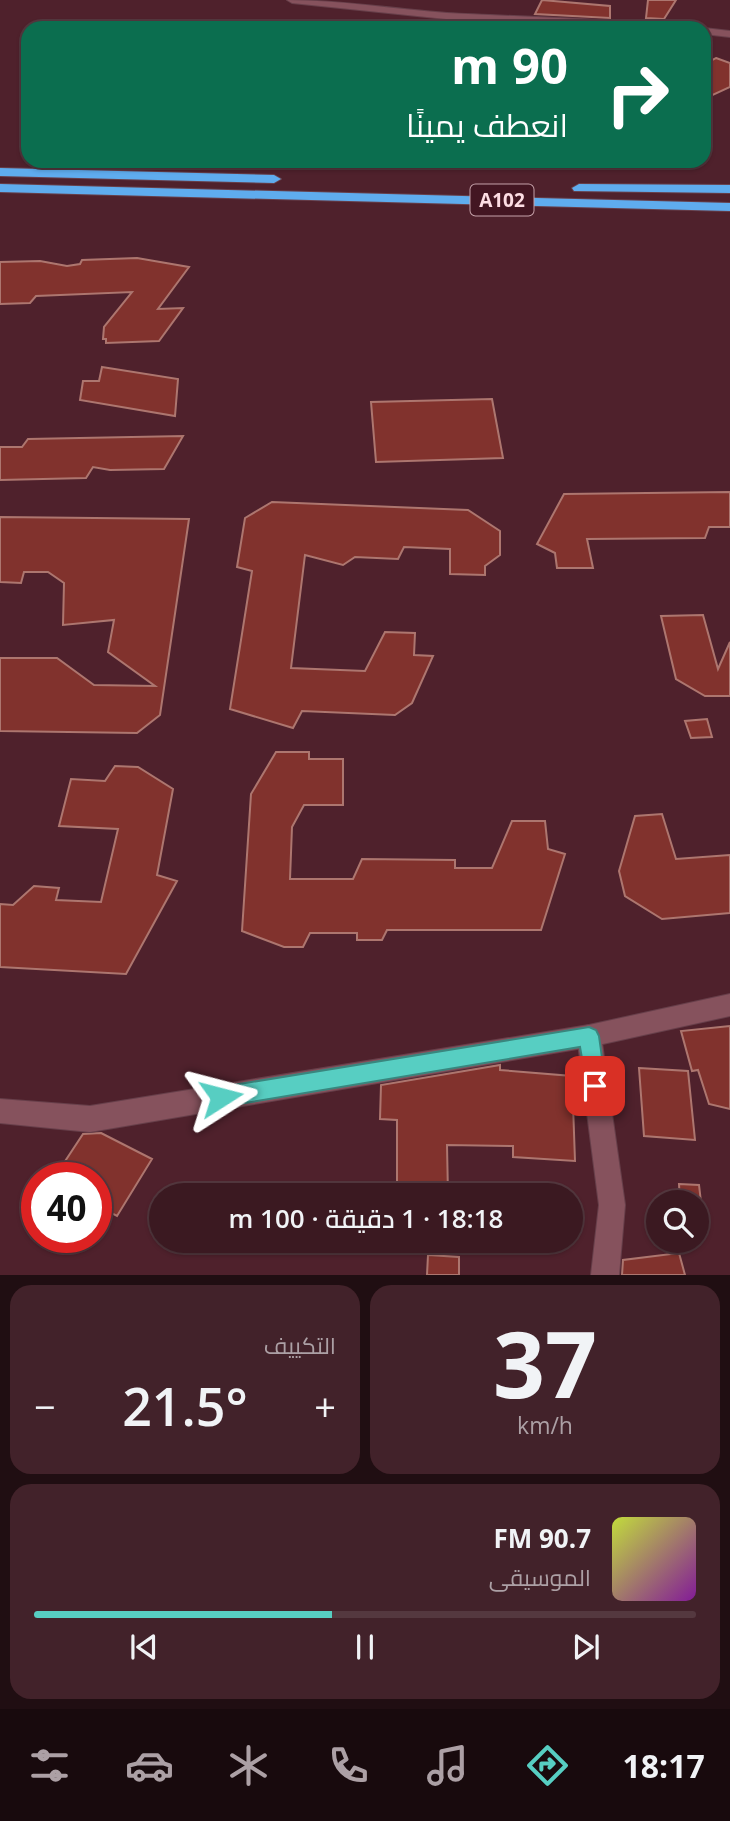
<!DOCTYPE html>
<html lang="ar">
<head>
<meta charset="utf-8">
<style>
	:root { --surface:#3b1921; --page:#42222a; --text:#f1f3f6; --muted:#aca0a5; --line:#54383f; --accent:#57cec2 }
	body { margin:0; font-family:"Open Sans",Cairo,sans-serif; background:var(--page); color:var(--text); direction:rtl; height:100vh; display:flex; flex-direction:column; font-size:26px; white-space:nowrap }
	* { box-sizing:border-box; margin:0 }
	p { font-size:23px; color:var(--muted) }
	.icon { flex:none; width:38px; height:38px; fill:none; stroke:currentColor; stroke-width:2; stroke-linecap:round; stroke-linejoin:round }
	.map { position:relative; height:1275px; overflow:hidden; direction:ltr }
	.sheet { display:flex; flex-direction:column; gap:10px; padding:10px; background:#200e12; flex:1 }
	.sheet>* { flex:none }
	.guide { position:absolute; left:21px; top:21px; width:690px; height:147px; border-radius:21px; box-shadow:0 2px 5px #0004,0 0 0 2px var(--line); direction:rtl; background:#0b6e4f; color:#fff; overflow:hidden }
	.tools { position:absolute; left:646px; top:1190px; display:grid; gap:14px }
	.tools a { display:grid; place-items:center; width:63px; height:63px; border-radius:50%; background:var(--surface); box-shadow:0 2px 5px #0004,0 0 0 2px var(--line); font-size:35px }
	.speed { position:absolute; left:21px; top:1162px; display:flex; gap:14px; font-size:35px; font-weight:700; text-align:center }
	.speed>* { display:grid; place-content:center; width:91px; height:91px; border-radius:50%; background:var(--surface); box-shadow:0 2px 5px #0004,0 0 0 2px var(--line); line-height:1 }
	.speed .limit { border:10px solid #d22; background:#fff; color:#111 }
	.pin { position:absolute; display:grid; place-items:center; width:60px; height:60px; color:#fff; margin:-30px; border-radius:14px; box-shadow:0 4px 10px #0006 }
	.me { position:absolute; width:77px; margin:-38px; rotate:81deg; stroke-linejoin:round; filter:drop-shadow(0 0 5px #0008) }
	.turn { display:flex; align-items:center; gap:24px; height:147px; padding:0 28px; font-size:32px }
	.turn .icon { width:91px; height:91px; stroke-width:2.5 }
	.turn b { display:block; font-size:49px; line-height:60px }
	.big { font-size:52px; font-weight:600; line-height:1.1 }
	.sheet .tile { flex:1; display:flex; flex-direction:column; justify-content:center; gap:10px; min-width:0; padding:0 24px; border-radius:21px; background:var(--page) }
	.sheet .dial { align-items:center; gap:0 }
	.dial b { font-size:91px; line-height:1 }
	.song { display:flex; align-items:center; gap:21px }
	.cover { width:84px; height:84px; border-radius:10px; background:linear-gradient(135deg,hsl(70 70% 55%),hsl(290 70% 35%)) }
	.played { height:7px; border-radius:4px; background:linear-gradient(90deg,var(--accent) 45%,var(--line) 45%) }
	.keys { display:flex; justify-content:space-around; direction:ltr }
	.heat { display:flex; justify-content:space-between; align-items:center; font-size:38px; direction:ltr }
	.sheet .tiles { flex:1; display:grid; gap:10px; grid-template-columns:1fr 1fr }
	.tile:last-child { grid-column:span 2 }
	.trip { position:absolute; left:149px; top:1183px; width:434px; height:70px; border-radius:35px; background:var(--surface); box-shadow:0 2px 5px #0004,0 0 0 2px var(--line); font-weight:600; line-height:70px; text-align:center; direction:rtl }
	.menu { display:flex; height:112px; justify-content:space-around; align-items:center; background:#180a0d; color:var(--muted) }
	.menu .icon { width:49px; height:49px }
	.menu .on { color:var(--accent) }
	.menu b { font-size:32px; color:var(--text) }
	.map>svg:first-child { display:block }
	.building { fill:#81322d; stroke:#ad766f; stroke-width:2 }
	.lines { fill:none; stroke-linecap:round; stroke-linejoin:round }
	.minor-casing { stroke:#673f4a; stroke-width:2 }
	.tertiary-casing { stroke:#673f4a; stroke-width:2 }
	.secondary-casing { stroke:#673f4a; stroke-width:2 }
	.motorway-casing { stroke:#673f4a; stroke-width:2 }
	.minor { fill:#86525d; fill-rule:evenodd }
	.tertiary { fill:#86525d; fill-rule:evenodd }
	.secondary { fill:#86525d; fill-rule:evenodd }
	.motorway { fill:#5facee; fill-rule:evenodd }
	.route { fill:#57cec2; stroke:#39867e; stroke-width:2 }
	.labels { text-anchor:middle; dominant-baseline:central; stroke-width:7; stroke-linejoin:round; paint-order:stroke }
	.shield { fill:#431622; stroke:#c5a1a9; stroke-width:2 }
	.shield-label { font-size:19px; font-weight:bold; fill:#fddde3 }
</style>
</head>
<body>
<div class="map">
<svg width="730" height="1275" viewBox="0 0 730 1275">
	<rect width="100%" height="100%" fill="#4f212c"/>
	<path class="building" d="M 542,0 L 610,6 L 610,18 L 535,14 Z
		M 648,0 L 676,0 L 664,19 L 646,18 Z
		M 716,58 L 730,63 L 730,87 L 704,99 L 704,64 Z
		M 137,258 L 189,267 L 158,309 L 183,308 L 159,341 L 106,343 L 106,339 L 103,339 L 104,327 L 132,292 L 36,296 L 30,303 L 0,304 L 0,262 L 40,261 L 67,266 L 80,264 L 82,260 Z
		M 102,367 L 178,379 L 175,416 L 80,400 L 83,381 L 99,381 Z
		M 492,399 L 503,458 L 376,462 L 371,402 Z
		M 183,436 L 164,469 L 110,470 L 93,467 L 86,478 L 0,480 L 0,447 L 22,447 L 28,439 Z
		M 730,492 L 730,527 L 709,527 L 705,538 L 587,539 L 593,568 L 557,568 L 555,553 L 537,544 L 564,494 Z
		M 272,502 L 468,510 L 500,531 L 500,555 L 485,566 L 485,575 L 450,574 L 450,549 L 404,547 L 398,559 L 355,557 L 343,565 L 305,555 L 291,668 L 365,671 L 385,632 L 415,633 L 414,655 L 433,656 L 412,703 L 395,715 L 302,711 L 293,728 L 230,709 L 252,571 L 237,567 L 245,518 Z
		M 0,517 L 189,519 L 160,715 L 137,733 L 0,731 L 0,658 L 57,658 L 94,685 L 155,686 L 108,652 L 114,620 L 63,625 L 64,583 L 48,572 L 24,572 L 21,583 L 0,582 Z
		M 703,615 L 718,669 L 730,642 L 730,696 L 705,696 L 676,679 L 661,616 Z
		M 707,719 L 712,737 L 691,738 L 685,721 Z
		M 276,752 L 309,752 L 309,759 L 343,759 L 343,805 L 304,805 L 292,827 L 290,879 L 353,879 L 362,859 L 455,860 L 455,868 L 492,868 L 512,821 L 545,821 L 548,849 L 565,854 L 541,930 L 387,930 L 382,940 L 357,940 L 357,933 L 310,933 L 303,947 L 284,947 L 242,931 L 251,794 Z
		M 115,766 L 138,767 L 173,789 L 157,875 L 177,881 L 126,974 L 0,967 L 0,904 L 13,905 L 34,886 L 59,888 L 56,900 L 101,902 L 118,829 L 59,826 L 71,779 L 105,781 Z
		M 662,814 L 676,859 L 730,855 L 730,913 L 662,919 L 625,896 L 619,871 L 635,816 Z
		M 730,1026 L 730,1109 L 709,1104 L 698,1070 L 692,1071 L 681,1031 Z
		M 500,1065 L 500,1070 L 572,1076 L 575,1161 L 513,1157 L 513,1146 L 447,1145 L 448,1195 L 397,1195 L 397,1120 L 380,1119 L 381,1085 Z
		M 639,1068 L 688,1071 L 695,1140 L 644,1136 Z
		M 101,1133 L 152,1159 L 117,1216 L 96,1205 L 96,1178 L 54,1178 L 83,1134 Z
		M 679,1184 L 699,1185 L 701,1202 L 680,1202 Z
		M 679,1253 L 685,1275 L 622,1275 L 623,1260 Z
		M 428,1255 L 459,1257 L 459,1275 L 427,1275 Z"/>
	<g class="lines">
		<defs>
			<path id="minor" d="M 589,1025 L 598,1028 L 601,1036 L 625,1205 L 619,1275 L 591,1275 L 599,1205 L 577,1036 L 580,1028 Z"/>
			<path id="tertiary" d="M 730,994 L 730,1016 L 589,1047 L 90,1132 L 0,1123 L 0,1099 L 90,1106 L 589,1025 Z"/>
			<path id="secondary" d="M 287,0 C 340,0 393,9 447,13 C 520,17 593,18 666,25 L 672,28 L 446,19 L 292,3 Z
				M 703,28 L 704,28 L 730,31 L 730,37 L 704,34 Z"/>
			<path id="motorway" d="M 0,168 L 274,175 L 281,179 L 274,183 L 0,176 Z
				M 0,184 L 730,203 L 730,211 L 0,192 Z
				M 579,184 L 730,185 L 730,193 L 574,191 L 572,188 Z"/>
		</defs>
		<use href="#minor" class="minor-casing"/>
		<use href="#tertiary" class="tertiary-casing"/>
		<use href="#secondary" class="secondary-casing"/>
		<use href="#motorway" class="motorway-casing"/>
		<use href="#minor" class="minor"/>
		<use href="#tertiary" class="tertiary"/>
		<use href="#secondary" class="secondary"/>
		<use href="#motorway" class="motorway"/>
	</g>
	<path class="route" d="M 589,1027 L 596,1030 L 599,1036 L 606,1086 L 603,1093 L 595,1096 L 588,1093 L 580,1047 L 221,1107 L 214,1104 L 211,1097 L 214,1090 L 221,1087 Z"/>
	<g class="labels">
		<rect class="shield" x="470.5" y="184.5" width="63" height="31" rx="5"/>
		<g class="shield-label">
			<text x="502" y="200">A102</text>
		</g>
	</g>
</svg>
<div class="tools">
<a><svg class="icon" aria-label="search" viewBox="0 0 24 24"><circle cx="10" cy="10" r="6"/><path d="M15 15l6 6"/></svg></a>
</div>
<div class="speed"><div class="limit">40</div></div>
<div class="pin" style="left:595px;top:1086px;background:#d93025"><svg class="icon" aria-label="arrive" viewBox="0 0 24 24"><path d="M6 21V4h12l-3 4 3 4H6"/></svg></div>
<svg class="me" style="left:221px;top:1097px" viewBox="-20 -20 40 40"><path d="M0-17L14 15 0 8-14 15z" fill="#57cec2" stroke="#fff" stroke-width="4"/></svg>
<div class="trip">18:18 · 1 دقيقة · 100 m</div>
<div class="guide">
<div class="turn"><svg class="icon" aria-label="right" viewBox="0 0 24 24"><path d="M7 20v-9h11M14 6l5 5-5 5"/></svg><div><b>90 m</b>انعطف يمينًا</div></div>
</div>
</div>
<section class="sheet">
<div class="tiles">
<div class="tile dial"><b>37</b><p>km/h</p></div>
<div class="tile"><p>التكييف</p>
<div class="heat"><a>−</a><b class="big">21.5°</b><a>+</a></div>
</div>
<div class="tile">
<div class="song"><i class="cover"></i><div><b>90.7 FM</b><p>الموسيقى</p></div></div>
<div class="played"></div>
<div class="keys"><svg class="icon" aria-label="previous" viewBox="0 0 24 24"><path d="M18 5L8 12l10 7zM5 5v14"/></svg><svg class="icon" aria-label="pause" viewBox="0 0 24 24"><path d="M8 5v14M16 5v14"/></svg><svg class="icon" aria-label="next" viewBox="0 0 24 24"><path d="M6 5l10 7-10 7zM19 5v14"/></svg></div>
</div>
</div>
</section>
<nav class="menu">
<b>18:17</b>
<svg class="icon on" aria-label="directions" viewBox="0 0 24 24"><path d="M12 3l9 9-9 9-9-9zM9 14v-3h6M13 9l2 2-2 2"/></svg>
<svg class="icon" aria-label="music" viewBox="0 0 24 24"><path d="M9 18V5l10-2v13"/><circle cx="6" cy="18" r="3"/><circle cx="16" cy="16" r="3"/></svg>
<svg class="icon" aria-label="phone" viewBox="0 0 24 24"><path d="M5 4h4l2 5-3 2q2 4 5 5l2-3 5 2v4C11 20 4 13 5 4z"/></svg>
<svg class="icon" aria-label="climate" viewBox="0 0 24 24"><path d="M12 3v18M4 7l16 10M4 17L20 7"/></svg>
<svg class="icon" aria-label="car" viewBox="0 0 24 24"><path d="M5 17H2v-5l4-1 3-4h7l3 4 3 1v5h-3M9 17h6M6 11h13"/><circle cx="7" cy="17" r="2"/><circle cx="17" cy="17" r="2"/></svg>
<svg class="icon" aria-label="filters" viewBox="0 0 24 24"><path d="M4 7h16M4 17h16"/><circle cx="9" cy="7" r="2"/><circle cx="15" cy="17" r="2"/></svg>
</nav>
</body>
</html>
